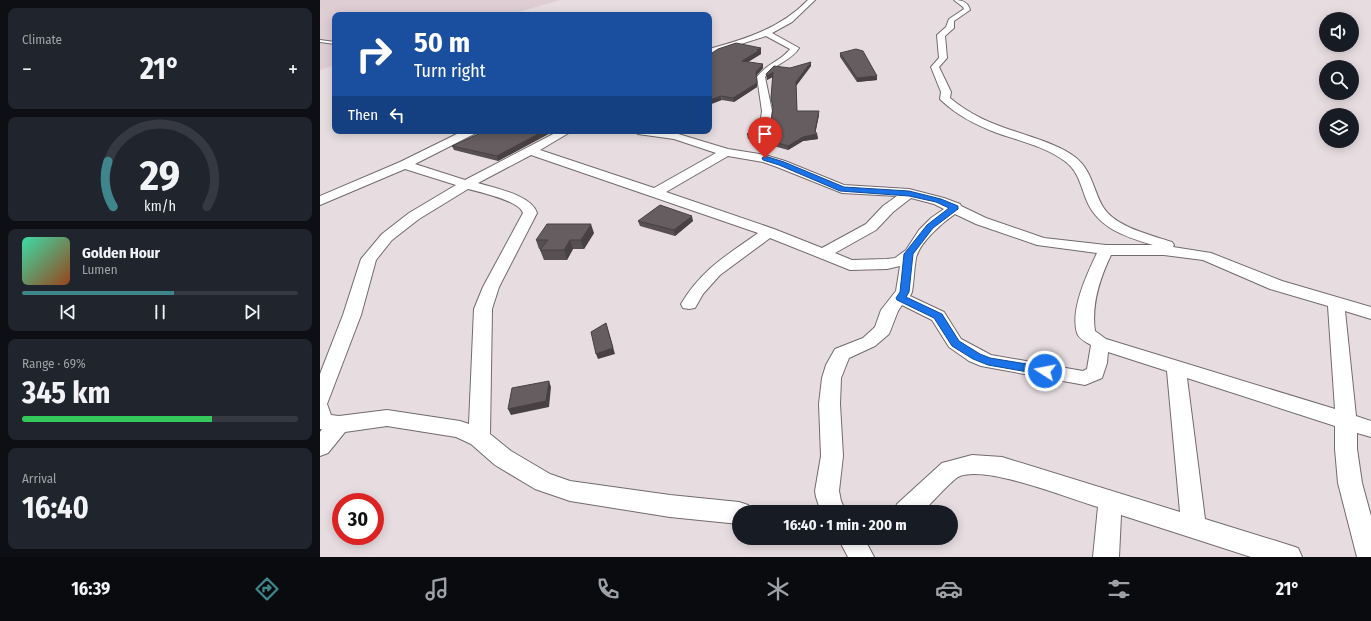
<!DOCTYPE html>
<html lang="en">
<head>
<meta charset="utf-8">
<style>
	:root { --surface:#171b24; --page:#20242c; --text:#f1f3f6; --muted:#9ea1a6; --line:#363941; --accent:#3e868b }
	body { margin:0; font-family:"Fira Sans Condensed",sans-serif; background:var(--page); color:var(--text); height:100vh; display:flex; flex-direction:column; font-size:15px; white-space:nowrap }
	* { box-sizing:border-box; margin:0 }
	p { font-size:13px; color:var(--muted) }
	.icon { flex:none; width:22px; height:22px; fill:none; stroke:currentColor; stroke-width:2; stroke-linecap:round; stroke-linejoin:round }
	.map { position:relative; flex:1; overflow:hidden }
	.side { display:flex; flex-direction:column; gap:8px; padding:8px; background:#0d0f14; width:320px }
	.side>* { flex:none }
	.hud { position:absolute; left:12px; top:12px; width:380px; height:122px; border-radius:8px; box-shadow:0 2px 10px #0003; background:#1a4fa0; color:#fff; overflow:hidden }
	.fabs { position:absolute; left:999px; top:12px; display:grid; gap:8px }
	.fabs a { display:grid; place-items:center; width:40px; height:40px; border-radius:50%; background:var(--surface); box-shadow:0 2px 10px #0003; font-size:20px }
	.speed { position:absolute; left:12px; top:493px; display:flex; gap:8px; font-size:20px; font-weight:700; text-align:center }
	.speed>* { display:grid; place-content:center; width:52px; height:52px; border-radius:50%; background:var(--surface); box-shadow:0 2px 10px #0003; line-height:1 }
	.speed .limit { border:6px solid #d22; background:#fff; color:#111 }
	.pin { position:absolute; display:grid; place-items:center; width:34px; height:34px; color:#fff; margin:-41px -17px; border-radius:50% 50% 50% 0; rotate:-45deg; box-shadow:0 0 4px #0007 }
	.pin .icon { rotate:45deg }
	.me { position:absolute; width:44px; margin:-22px; rotate:281deg; stroke-linejoin:round; filter:drop-shadow(0 0 3px #0008) }
	.turn { display:flex; align-items:center; gap:14px; height:84px; padding:0 16px; font-size:18px }
	.turn .icon { width:52px; height:52px; stroke-width:2.5 }
	.turn b { display:block; font-size:28px; line-height:34px }
	.then { display:flex; align-items:center; height:38px; padding:0 16px; background:#0003; gap:8px; font-size:15px }
	.big { font-size:30px; font-weight:700; line-height:1.1 }
	.side .tile { flex:1; display:flex; flex-direction:column; justify-content:center; gap:6px; min-width:0; padding:0 14px; border-radius:8px; background:var(--page) }
	.side .dial { align-items:center; gap:0 }
	.dial svg { height:104px; overflow:visible; fill:none; stroke:var(--line); stroke-width:7; stroke-linecap:round; text-anchor:middle }
	.dial text { fill:var(--text); stroke:none }
	.song { display:flex; align-items:center; gap:12px }
	.cover { width:48px; height:48px; border-radius:6px; background:linear-gradient(135deg,hsl(160 70% 55%),hsl(20 70% 35%)) }
	.played { height:4px; border-radius:2px; background:linear-gradient(90deg,var(--accent) 55%,var(--line) 55%) }
	.keys { display:flex; justify-content:space-around; direction:ltr }
	.heat { display:flex; justify-content:space-between; align-items:center; font-size:22px; direction:ltr }
	.charge { height:6px; border-radius:3px; background:linear-gradient(90deg,#34c759 69%,var(--line) 0) }
	.trip { position:absolute; left:412px; top:505px; width:226px; height:40px; border-radius:20px; background:var(--surface); box-shadow:0 2px 10px #0003; font-weight:700; line-height:40px; text-align:center }
	.menu { display:flex; height:64px; justify-content:space-around; align-items:center; background:#090b0e; color:var(--muted) }
	.menu .icon { width:28px; height:28px }
	.menu .active { color:var(--accent) }
	.menu b { font-size:18px; color:var(--text) }
	main { display:flex; flex:1; min-height:0 }
	.map>svg:first-child { display:block }
	.built { fill:#dfcdd4 }
	.lines { fill:none; stroke-linecap:round; stroke-linejoin:round }
	.lane-casing { stroke:#726a6d; stroke-width:2 }
	.street-casing { stroke:#726a6d; stroke-width:2 }
	.lane { fill:#fff; fill-rule:evenodd }
	.street { fill:#fff; fill-rule:evenodd }
	.wall { fill:#575053 }
	.shaded-wall { fill:#474143 }
	.building { fill:#655d60; stroke:#474143 }
	.route { fill:#1a73e8; stroke:#114b97 }
</style>
</head>
<body>
<main>
<section class="side">
<div class="tile"><p>Climate</p>
<div class="heat"><a>−</a><b class="big">21°</b><a>+</a></div>
</div>
<div class="tile dial"><svg viewBox="0 0 100 80">
<path d="M14 69A42 42 0 1 1 86 69"/>
<path d="M14 69A42 42 0 0 1 10 34" stroke="#3e868b"/>
<text x="50" y="56" font-size="32" font-weight="700">29</text>
<text x="50" y="72" font-size="11">km/h</text>
</svg></div>
<div class="tile">
<div class="song"><i class="cover"></i><div><b>Golden Hour</b><p>Lumen</p></div></div>
<div class="played"></div>
<div class="keys"><svg class="icon" aria-label="previous" viewBox="0 0 24 24"><path d="M18 5L8 12l10 7zM5 5v14"/></svg><svg class="icon" aria-label="pause" viewBox="0 0 24 24"><path d="M8 5v14M16 5v14"/></svg><svg class="icon" aria-label="next" viewBox="0 0 24 24"><path d="M6 5l10 7-10 7zM19 5v14"/></svg></div>
</div>
<div class="tile"><p>Range · 69%</p><b class="big">345 km</b><div class="charge"></div></div>
<div class="tile"><p>Arrival</p><b class="big">16:40</b></div>
</section>
<div class="map">
<svg width="1051" height="557" viewBox="0 0 1051 557">
	<rect width="100%" height="100%" fill="#e7dde1"/>
	<path class="built" d="M 0,0 L 240,0 L 188,15 L 15,15 L 15,65 L 0,70 Z"/>
	<g class="lines">
		<defs>
			<path id="lane" d="M 0,40 L 15,42 L 15,44 L 0,42 Z"/>
			<path id="street" d="M 488,0 L 495,0 L 472,22 L 452,33 L 479,48 C 471,61 454,64 445,77 L 452,111 L 449,133 L 448,135 L 440,135 L 439,133 L 442,111 L 437,77 C 446,64 461,61 470,49 L 446,36 L 389,54 L 389,49 C 426,39 461,28 488,0 Z
				M 634,0 C 642,0 648,2 650,10 L 634,21 L 634,28 L 625,36 L 627,58 L 619,67 L 631,92 L 630,98 C 650,115 672,124 697,132 C 717,139 739,145 755,157 C 772,170 773,190 783,207 C 795,227 831,235 852,242 L 854,245 L 853,247 L 891,253 L 962,281 L 1051,307 L 1051,319 L 1025,311 L 1036,416 L 1051,421 L 1051,437 L 1037,433 L 1037,449 L 1042,483 L 1051,516 L 1051,557 L 1037,557 L 1018,483 L 1015,449 L 1015,426 L 867,378 L 885,519 L 969,545 L 978,548 L 982,557 L 931,557 L 801,515 L 799,557 L 773,557 L 778,507 C 748,498 664,464 638,477 C 630,482 610,505 602,512 L 574,512 L 577,504 L 622,463 L 652,455 L 682,457 L 860,512 L 847,371 L 788,352 L 787,363 L 782,378 L 765,385 L 661,366 L 649,361 L 629,347 L 612,320 L 582,305 L 578,311 L 569,334 L 555,346 L 529,358 L 521,378 L 520,404 L 523,456 L 519,491 L 521,501 L 526,512 L 501,512 L 496,497 L 495,491 L 501,456 L 499,404 L 502,378 L 506,365 L 515,349 L 543,338 L 555,327 L 561,310 L 576,291 L 580,266 L 567,269 L 530,270 L 450,238 L 400,275 L 383,294 L 375,308 L 369,309 L 363,308 L 361,304 C 382,269 406,256 438,233 L 211,155 L 158,183 C 174,188 212,195 217,213 L 179,287 L 172,309 L 170,434 L 191,451 L 230,474 L 250,481 L 350,495 L 419,502 L 428,505 L 431,512 L 419,512 L 419,524 L 350,517 L 250,501 L 215,489 L 175,465 L 151,444 L 136,437 L 67,426 L 25,432 L 8,453 L 0,456 L 0,432 L 2,429 L 0,429 L 0,374 L 23,315 L 41,259 L 62,234 L 89,213 L 136,185 L 85,169 L 0,205 L 0,196 L 80,162 L 143,131 L 157,131 L 156,133 L 95,164 L 145,180 L 239,131 L 252,131 L 220,150 L 334,188 L 396,153 L 354,139 L 318,134 L 313,131 L 355,133 L 408,149 L 445,155 L 465,161 L 524,185 L 589,189 L 624,198 L 640,204 L 641,206 L 666,218 L 724,238 L 786,245 L 833,245 C 806,237 777,228 766,199 C 761,186 758,171 746,162 C 727,147 700,141 677,133 C 656,125 638,116 622,101 L 620,99 L 621,92 L 611,67 L 619,58 L 617,35 L 626,27 L 629,19 L 644,9 L 643,7 ZM 408,156 L 443,162 L 457,167 L 522,193 L 577,196 L 563,206 L 546,224 L 502,248 L 454,229 L 346,192 ZM 148,189 C 160,192 200,201 203,213 L 163,287 L 154,309 L 149,424 L 140,421 L 67,410 L 19,416 L 11,415 L 7,404 L 41,315 L 56,260 L 72,240 L 99,219 ZM 591,198 L 614,204 L 624,209 L 611,218 L 599,230 L 586,250 L 575,258 L 567,259 L 532,260 L 515,253 L 556,230 L 573,212 ZM 635,214 L 656,224 L 717,245 L 777,253 C 767,274 750,310 757,333 C 759,339 766,342 771,345 L 767,369 L 763,371 L 671,355 L 641,339 L 624,312 L 590,296 L 592,292 C 594,281 594,269 596,258 C 600,242 622,223 635,214 ZM 791,255 L 844,255 L 883,260 L 950,289 L 1008,306 L 1015,409 L 786,339 L 775,331 C 771,304 780,278 791,255 Z
				M 518,538 L 544,538 L 554,557 L 528,557 Z"/>
		</defs>
		<use href="#lane" class="lane-casing"/>
		<use href="#street" class="street-casing"/>
		<use href="#lane" class="lane"/>
		<use href="#street" class="street"/>
	</g>
	<path class="wall" d="M 441,51 L 441,54 L 428,62 L 443,68 L 436,76 L 437,87 L 414,102 L 402,100 L 389,55 Z
		M 520,53 L 557,76 L 557,80 L 537,82 L 520,57 Z
		M 491,66 L 476,86 L 477,111 L 499,115 L 495,132 L 497,134 L 498,139 L 483,141 L 468,150 L 428,139 L 427,134 L 440,132 L 448,132 L 450,129 L 453,108 L 451,98 L 453,77 L 447,80 L 446,74 L 470,68 Z
		M 234,131 L 178,161 L 134,150 L 132,146 Z
		M 318,221 L 373,221 L 355,236 L 320,226 Z
		M 274,233 L 264,249 L 253,249 L 247,260 L 224,260 L 220,250 L 221,249 L 219,249 L 216,240 Z"/>
	<path class="shaded-wall" d="M 441,48 L 441,54 L 423,65 L 422,61 Z
		M 491,62 L 491,66 L 476,86 L 476,82 Z
		M 443,64 L 443,68 L 436,76 L 436,72 Z
		M 453,72 L 454,76 L 447,80 L 447,76 Z
		M 557,76 L 557,80 L 537,82 L 537,78 Z
		M 437,83 L 437,87 L 414,102 L 413,98 Z
		M 401,96 L 402,100 L 389,105 L 389,100 Z
		M 499,111 L 499,115 L 495,135 L 497,134 L 498,139 L 483,141 L 468,150 L 468,146 L 483,137 L 495,131 Z
		M 224,131 L 234,131 L 178,161 L 177,156 Z
		M 372,216 L 373,221 L 355,236 L 354,230 Z
		M 271,224 L 274,233 L 264,249 L 261,240 Z
		M 250,240 L 253,249 L 247,260 L 244,250 Z
		M 286,323 L 295,354 L 278,359 L 276,354 Z
		M 229,381 L 231,387 L 229,407 L 191,415 L 188,409 Z"/>
	<path class="building" d="M 416,43 L 441,48 L 437,50 L 440,50 L 422,61 L 443,64 L 436,72 L 437,83 L 413,98 L 401,96 L 389,100 L 389,55 L 398,49 Z
		M 536,49 L 543,51 L 557,76 L 537,78 L 520,53 Z
		M 491,62 L 476,82 L 477,111 L 499,111 L 495,131 L 497,134 L 483,137 L 468,146 L 427,134 L 437,127 L 440,132 L 448,132 L 450,129 L 453,107 L 451,98 L 453,72 L 447,76 L 446,74 L 454,66 L 470,68 Z
		M 165,131 L 224,131 L 177,156 L 132,146 Z
		M 340,205 L 372,216 L 354,230 L 318,221 Z
		M 227,224 L 271,224 L 261,240 L 250,240 L 244,250 L 220,250 L 228,240 L 216,240 Z
		M 286,323 L 293,348 L 276,354 L 271,332 Z
		M 229,381 L 226,401 L 188,409 L 192,388 Z"/>
	<path class="route" d="M 445,156 L 464,162 L 524,187 L 589,191 L 621,199 L 638,206 L 638,209 L 613,228 L 593,254 L 589,292 L 586,297 L 622,314 L 639,341 L 660,354 L 670,358 L 725,367 L 729,369 L 730,371 L 729,374 L 725,375 L 668,365 L 653,359 L 632,346 L 614,318 L 577,300 L 576,298 L 580,292 L 584,254 L 607,225 L 629,208 L 616,202 L 589,196 L 520,191 L 459,165 L 443,160 L 442,158 Z"/>
</svg>
<div class="fabs">
<a><svg class="icon" aria-label="sound" viewBox="0 0 24 24"><path d="M4 9h4l5-4v14l-5-4H4zM17 9q2 3 0 6"/></svg></a>
<a><svg class="icon" aria-label="search" viewBox="0 0 24 24"><circle cx="10" cy="10" r="6"/><path d="M15 15l6 6"/></svg></a>
<a><svg class="icon" aria-label="layers" viewBox="0 0 24 24"><path d="M12 4l9 5-9 5-9-5zM3 14l9 5 9-5"/></svg></a>
</div>
<div class="speed"><div class="limit">30</div></div>
<div class="pin" style="left:445px;top:158px;background:#d93025"><svg class="icon" aria-label="arrive" viewBox="0 0 24 24"><path d="M6 21V4h12l-3 4 3 4H6"/></svg></div>
<svg class="me" style="left:725px;top:371px" viewBox="-20 -20 40 40"><circle r="17" fill="#1a73e8" stroke="#fff" stroke-width="3"/><path d="M0-11L8 9 0 5-8 9z" fill="#fff"/></svg>
<div class="trip">16:40 · 1 min · 200 m</div>
<div class="hud">
<div class="turn"><svg class="icon" aria-label="right" viewBox="0 0 24 24"><path d="M7 20v-9h11M14 6l5 5-5 5"/></svg><div><b>50 m</b>Turn right</div></div>
<div class="then">Then<svg class="icon" aria-label="left" viewBox="0 0 24 24"><path d="M17 20v-9H6M10 6l-5 5 5 5"/></svg></div>
</div>
</div>
</main>
<nav class="menu">
<b>16:39</b>
<svg class="icon active" aria-label="directions" viewBox="0 0 24 24"><path d="M12 3l9 9-9 9-9-9zM9 14v-3h6M13 9l2 2-2 2"/></svg>
<svg class="icon" aria-label="music" viewBox="0 0 24 24"><path d="M9 18V5l10-2v13"/><circle cx="6" cy="18" r="3"/><circle cx="16" cy="16" r="3"/></svg>
<svg class="icon" aria-label="phone" viewBox="0 0 24 24"><path d="M5 4h4l2 5-3 2q2 4 5 5l2-3 5 2v4C11 20 4 13 5 4z"/></svg>
<svg class="icon" aria-label="climate" viewBox="0 0 24 24"><path d="M12 3v18M4 7l16 10M4 17L20 7"/></svg>
<svg class="icon" aria-label="car" viewBox="0 0 24 24"><path d="M5 17H2v-5l4-1 3-4h7l3 4 3 1v5h-3M9 17h6M6 11h13"/><circle cx="7" cy="17" r="2"/><circle cx="17" cy="17" r="2"/></svg>
<svg class="icon" aria-label="filters" viewBox="0 0 24 24"><path d="M4 7h16M4 17h16"/><circle cx="9" cy="7" r="2"/><circle cx="15" cy="17" r="2"/></svg>
<b>21°</b>
</nav>
</body>
</html>
